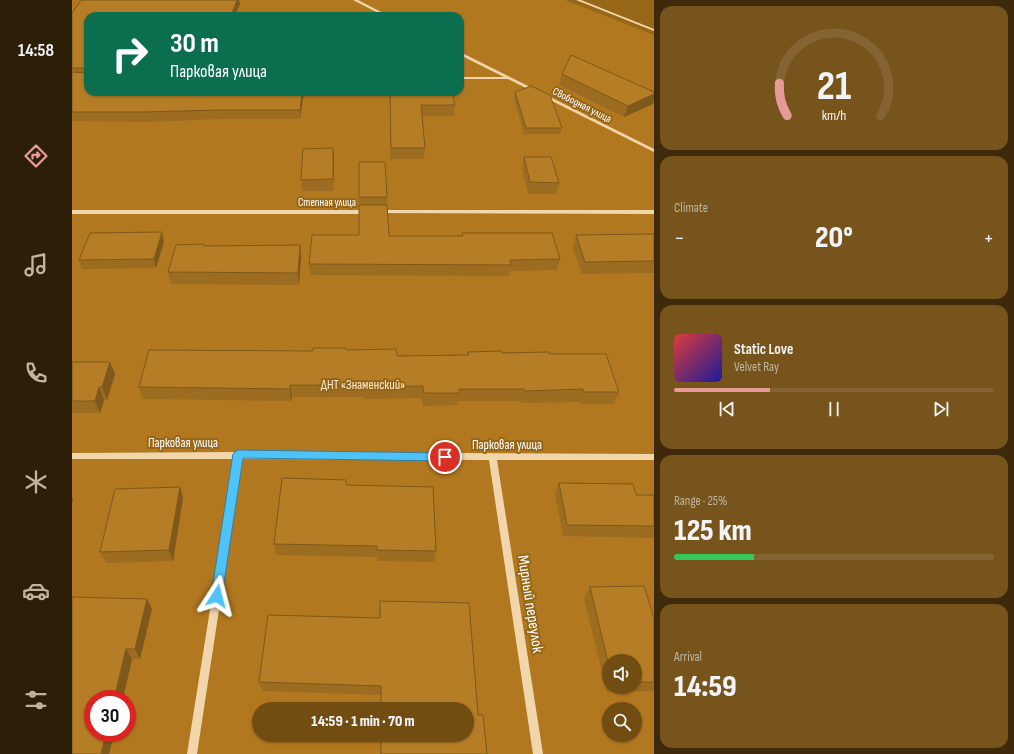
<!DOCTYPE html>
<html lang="en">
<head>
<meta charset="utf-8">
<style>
	:root { --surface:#714d12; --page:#76541b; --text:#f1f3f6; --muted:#c0b49f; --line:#836432; --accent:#e69b98 }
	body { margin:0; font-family:"Sofia Sans Condensed",sans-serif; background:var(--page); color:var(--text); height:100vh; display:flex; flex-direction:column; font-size:15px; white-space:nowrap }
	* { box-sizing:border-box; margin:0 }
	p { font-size:13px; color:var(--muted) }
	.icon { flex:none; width:22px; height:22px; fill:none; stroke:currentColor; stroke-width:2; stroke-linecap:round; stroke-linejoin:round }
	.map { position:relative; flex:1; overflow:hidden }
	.drawer { display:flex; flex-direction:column; gap:6px; padding:6px; background:#3e2a0a; width:360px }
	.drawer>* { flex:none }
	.top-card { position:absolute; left:12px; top:12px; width:380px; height:84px; border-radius:12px; box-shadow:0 1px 3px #0004; background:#0b6e4f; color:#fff; overflow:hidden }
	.controls { position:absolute; left:530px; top:654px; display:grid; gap:8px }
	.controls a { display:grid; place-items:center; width:40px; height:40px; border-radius:50%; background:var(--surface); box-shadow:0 1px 3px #0004; font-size:20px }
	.speed { position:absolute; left:12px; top:690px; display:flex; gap:8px; font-size:20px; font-weight:700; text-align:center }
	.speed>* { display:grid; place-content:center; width:52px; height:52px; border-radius:50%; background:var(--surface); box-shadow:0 1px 3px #0004; line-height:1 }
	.speed .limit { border:6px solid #d22; background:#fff; color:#111 }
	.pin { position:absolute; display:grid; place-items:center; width:34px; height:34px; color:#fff; margin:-17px; border:2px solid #fff; border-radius:50%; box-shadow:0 1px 4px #0007 }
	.me { position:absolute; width:44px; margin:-22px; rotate:9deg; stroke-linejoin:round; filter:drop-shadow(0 0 3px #0008) }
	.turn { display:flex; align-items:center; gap:14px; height:84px; padding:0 20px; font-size:18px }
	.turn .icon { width:52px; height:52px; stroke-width:2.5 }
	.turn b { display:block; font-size:28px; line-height:34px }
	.big { font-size:30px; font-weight:800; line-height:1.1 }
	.drawer .widget { flex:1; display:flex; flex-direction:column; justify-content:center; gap:6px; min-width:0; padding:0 14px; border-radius:12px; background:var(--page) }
	.drawer .dial { align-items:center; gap:0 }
	.dial svg { height:104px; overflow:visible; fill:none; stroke:var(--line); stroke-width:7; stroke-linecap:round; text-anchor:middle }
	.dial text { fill:var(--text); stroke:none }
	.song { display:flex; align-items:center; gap:12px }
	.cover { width:48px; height:48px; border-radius:6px; background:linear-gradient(135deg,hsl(0 70% 55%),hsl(240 70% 35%)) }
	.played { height:4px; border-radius:2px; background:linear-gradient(90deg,var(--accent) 30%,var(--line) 30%) }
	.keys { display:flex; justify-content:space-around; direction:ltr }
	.heat { display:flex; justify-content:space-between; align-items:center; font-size:22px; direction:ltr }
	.charge { height:6px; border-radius:3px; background:linear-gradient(90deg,#34c759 25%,var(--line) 0) }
	.trip { position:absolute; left:180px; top:702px; width:222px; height:40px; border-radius:20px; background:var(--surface); box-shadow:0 1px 3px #0004; font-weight:800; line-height:40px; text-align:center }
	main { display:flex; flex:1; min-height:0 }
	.dock { display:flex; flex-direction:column; width:72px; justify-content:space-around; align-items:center; background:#2d1f07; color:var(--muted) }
	.dock .icon { width:28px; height:28px }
	.dock .on { color:var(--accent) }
	.dock b { font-size:18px; color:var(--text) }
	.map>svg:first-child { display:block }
	.green { fill:#b17820; fill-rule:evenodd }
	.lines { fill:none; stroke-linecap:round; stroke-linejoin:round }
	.minor { fill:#f1d5ab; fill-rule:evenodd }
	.wall { fill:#9c6c21; fill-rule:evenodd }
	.shaded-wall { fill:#7f581b }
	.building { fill:#b57e26; stroke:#7f581b }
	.route { fill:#4fc3f7; stroke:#337fa1 }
	.labels { text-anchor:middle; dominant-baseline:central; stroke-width:4; stroke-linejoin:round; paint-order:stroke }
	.far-street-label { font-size:11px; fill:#fff; stroke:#976718 }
	.park-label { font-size:13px; fill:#fcebd2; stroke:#976718 }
	.street-label { font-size:13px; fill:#fff; stroke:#976718 }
	.near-street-label { font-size:16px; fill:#fff; stroke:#976718 }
</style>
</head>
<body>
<main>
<nav class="dock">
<b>14:58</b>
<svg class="icon on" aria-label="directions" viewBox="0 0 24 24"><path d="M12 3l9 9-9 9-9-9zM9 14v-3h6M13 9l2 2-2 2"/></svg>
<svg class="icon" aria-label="music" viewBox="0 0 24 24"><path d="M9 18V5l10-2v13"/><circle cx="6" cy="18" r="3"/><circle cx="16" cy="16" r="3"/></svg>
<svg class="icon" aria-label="phone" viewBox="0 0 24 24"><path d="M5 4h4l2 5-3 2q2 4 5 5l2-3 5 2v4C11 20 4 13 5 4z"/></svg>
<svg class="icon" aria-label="climate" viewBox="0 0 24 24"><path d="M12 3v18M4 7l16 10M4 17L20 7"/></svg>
<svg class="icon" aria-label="car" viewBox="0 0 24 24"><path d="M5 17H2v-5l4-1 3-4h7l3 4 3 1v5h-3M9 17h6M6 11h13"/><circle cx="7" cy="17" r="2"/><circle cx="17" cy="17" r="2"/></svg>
<svg class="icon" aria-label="filters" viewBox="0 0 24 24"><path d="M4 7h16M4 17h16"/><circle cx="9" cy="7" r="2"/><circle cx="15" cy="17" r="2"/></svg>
</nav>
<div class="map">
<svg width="582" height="754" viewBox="0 0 582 754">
	<rect width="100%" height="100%" fill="#976718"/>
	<path class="green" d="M 0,0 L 493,0 L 582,35 L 582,754 L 0,754 ZM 16,16 L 388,16 L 388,92 L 16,92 ZM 537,661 L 563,661 L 563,687 L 537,687 ZM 21,699 L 55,699 L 55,733 L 21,733 ZM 187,709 L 395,709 L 395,735 L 187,735 ZM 537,709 L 563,709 L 563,735 L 537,735 Z"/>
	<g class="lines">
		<path class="minor" d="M 281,0 L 286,0 L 317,16 L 312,16 Z
			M 504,0 L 509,0 L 582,29 L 582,31 Z
			M 388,52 L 582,149 L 582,152 L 436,79 L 388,79 L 388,77 L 432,77 L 388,55 Z
			M 0,210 L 296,210 L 299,212 L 296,214 L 0,214 Z
			M 306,210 L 582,210 L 582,214 L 304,213 L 304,211 Z
			M 167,451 L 170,452 L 582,454 L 582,460 L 425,460 L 471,754 L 461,754 L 417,460 L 170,459 L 125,754 L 115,754 L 162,459 L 0,459 L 0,453 L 164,452 Z"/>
	</g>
	<path class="wall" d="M 9,0 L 167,0 L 168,4 L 16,92 L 232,92 L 228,119 L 149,119 L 74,122 L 0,121 L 0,13 Z
		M 490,74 L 582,92 L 582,100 L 581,104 L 552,117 L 487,85 Z
		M 318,92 L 383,105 L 382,116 L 350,116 L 353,148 L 352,159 L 318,159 Z
		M 443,92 L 490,128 L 488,134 L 452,134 L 442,98 Z
		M 452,157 L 487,183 L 484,194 L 456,194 L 450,168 Z
		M 262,160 L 261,191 L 230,191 L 229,180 Z
		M 287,162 L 315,197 L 315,205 L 317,236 L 390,236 L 390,233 L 488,259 L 485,270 L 438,271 L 437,276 L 238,275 L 237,264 L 287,235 Z
		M 582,234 L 582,273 L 510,274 L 501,248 L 504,235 Z
		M 92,242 L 84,268 L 10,269 L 7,260 Z
		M 132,244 L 133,246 L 228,245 L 229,257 L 227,285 L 99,284 L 96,272 Z
		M 274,350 L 325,356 L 395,355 L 396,352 L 477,354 L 547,392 L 542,404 L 508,404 L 507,402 L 449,403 L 449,401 L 386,401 L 386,405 L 351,406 L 350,398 L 291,399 L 291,397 L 220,397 L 219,401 L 71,399 L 67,387 L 241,351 Z
		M 0,362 L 43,374 L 35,400 L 32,400 L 28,413 L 0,413 Z
		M 274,480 L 274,485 L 364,551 L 362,562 L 305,561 L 305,557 L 204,555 L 202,544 Z
		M 487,483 L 564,495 L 582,495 L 582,538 L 491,536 L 483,494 Z
		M 108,487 L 111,498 L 101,561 L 34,563 L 28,552 Z
		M 518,587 L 582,618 L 582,691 L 535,692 L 512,598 ZM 537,661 L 563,661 L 563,687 L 537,687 Z
		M 75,599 L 80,609 L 68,659 L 60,659 L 21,733 L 42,733 L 37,754 L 0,754 Z
		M 308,601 L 397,603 L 406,715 L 411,715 L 415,754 L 308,754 L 309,735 L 395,735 L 395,709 L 309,709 L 309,695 L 190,691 L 187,682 L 196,615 L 307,618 Z"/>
	<path class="shaded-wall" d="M 165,0 L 167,0 L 168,4 L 163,16 L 159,16 Z
		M 230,92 L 232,92 L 228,119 L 228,110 Z
		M 582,94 L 582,100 L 581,104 L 552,117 L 556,106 Z
		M 261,148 L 262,160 L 261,191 Z
		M 90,232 L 92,242 L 84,268 L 82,259 Z
		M 228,245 L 229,257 L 227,285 L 226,273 Z
		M 38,362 L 43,374 L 35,400 L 30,387 Z
		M 218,385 L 220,397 L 219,401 L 218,389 Z
		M 27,387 L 32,400 L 28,413 L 23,401 Z
		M 108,487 L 111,498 L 101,561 L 97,550 Z
		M 0,497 L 1,500 L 0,504 Z
		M 75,599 L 80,609 L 68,659 L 63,649 Z
		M 54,649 L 60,659 L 51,699 L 42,699 Z
		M 34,733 L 42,733 L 37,754 L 29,754 Z"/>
	<path class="building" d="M 9,0 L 165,0 L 159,16 L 16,16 L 16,92 L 230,92 L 228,110 L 147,110 L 72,112 L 0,112 L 0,72 L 14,73 L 15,69 L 14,68 L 0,68 L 0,13 Z
		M 499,55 L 582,92 L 582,94 L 556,106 L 490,74 Z
		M 459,86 L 478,95 L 490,128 L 454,128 L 443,92 Z
		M 318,92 L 380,92 L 383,105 L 349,105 L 353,148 L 319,148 Z
		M 261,148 L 261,179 L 229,180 L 231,149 Z
		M 452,157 L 479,157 L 487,183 L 458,182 Z
		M 287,162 L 313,162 L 315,197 L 287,197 Z
		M 287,205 L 315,205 L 317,236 L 391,236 L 390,233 L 480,233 L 488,259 L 438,260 L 439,265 L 237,264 L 240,235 L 287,235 Z
		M 90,232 L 82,259 L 7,260 L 18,233 Z
		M 582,234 L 582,261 L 513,262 L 504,235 Z
		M 132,244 L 132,246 L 228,245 L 226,273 L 96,272 L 104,245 Z
		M 241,348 L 274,348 L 274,350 L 324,349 L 325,356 L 397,355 L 396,352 L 429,351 L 430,353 L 477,352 L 477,354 L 534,354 L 547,392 L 512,392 L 511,389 L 452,391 L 452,389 L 387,389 L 387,393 L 352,393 L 351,386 L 291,387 L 291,385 L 218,385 L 218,389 L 67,387 L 77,350 L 241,351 Z
		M 0,362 L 38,362 L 30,387 L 27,387 L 23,401 L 0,401 Z
		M 210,478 L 274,480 L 274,485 L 361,487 L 364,551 L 305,550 L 305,546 L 202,544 Z
		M 487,483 L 561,484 L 564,495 L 582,495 L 582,526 L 495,525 Z
		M 108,487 L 97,550 L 28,552 L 43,489 Z
		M 572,586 L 582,618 L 582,682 L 563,682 L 563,661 L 537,661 L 537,666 L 518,587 Z
		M 0,597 L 75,599 L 63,649 L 54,649 L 42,699 L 21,699 L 21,733 L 34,733 L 29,754 L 0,754 Z
		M 308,601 L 397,603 L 406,715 L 411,715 L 415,754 L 309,754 L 309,735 L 395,735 L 395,709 L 309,709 L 309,686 L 187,682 L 196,615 L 308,618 Z"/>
	<path class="route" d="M 166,450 L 373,453 L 377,454 L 378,457 L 377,460 L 373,461 L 171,458 L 150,596 L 149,600 L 145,602 L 140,600 L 139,596 L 161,454 L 163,452 Z"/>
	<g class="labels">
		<g class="far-street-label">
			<text transform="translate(510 105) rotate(27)">Свободная улица</text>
			<text x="255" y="202">Степная улица</text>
		</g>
		<g class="park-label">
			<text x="291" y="385">ДНТ «Знаменский»</text>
		</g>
		<g class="street-label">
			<text x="111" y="443">Парковая улица</text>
			<text x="435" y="445">Парковая улица</text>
		</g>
		<g class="near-street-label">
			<text transform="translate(458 604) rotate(81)">Мирный переулок</text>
		</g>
	</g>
</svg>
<div class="controls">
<a><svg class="icon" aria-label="sound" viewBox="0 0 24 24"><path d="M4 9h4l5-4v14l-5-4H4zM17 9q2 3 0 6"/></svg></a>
<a><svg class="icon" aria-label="search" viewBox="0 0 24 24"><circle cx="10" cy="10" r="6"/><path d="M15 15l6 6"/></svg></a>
</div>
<div class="speed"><div class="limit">30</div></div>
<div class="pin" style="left:373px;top:457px;background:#d93025"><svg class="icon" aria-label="arrive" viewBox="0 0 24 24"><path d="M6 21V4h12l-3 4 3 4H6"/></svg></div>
<svg class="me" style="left:145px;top:596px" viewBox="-20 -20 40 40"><path d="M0-17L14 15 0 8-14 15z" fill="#4fc3f7" stroke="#fff" stroke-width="4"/></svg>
<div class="trip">14:59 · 1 min · 70 m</div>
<div class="top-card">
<div class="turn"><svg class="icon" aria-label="right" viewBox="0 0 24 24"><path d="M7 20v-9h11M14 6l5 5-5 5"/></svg><div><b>30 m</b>Парковая улица</div></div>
</div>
</div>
<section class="drawer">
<div class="widget dial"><svg viewBox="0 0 100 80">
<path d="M14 69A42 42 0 1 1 86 69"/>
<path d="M14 69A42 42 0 0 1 8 44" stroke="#e69b98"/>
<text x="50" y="56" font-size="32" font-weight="700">21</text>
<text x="50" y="72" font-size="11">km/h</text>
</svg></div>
<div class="widget"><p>Climate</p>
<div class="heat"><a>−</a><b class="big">20°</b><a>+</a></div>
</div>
<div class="widget">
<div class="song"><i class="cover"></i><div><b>Static Love</b><p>Velvet Ray</p></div></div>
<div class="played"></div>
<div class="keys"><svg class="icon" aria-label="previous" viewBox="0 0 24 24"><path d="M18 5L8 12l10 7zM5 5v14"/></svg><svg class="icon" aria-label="pause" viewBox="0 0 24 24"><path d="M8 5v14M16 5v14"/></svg><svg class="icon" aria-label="next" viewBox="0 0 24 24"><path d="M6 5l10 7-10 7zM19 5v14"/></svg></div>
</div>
<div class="widget"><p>Range · 25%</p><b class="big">125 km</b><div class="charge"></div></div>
<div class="widget"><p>Arrival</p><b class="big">14:59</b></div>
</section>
</main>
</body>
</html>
